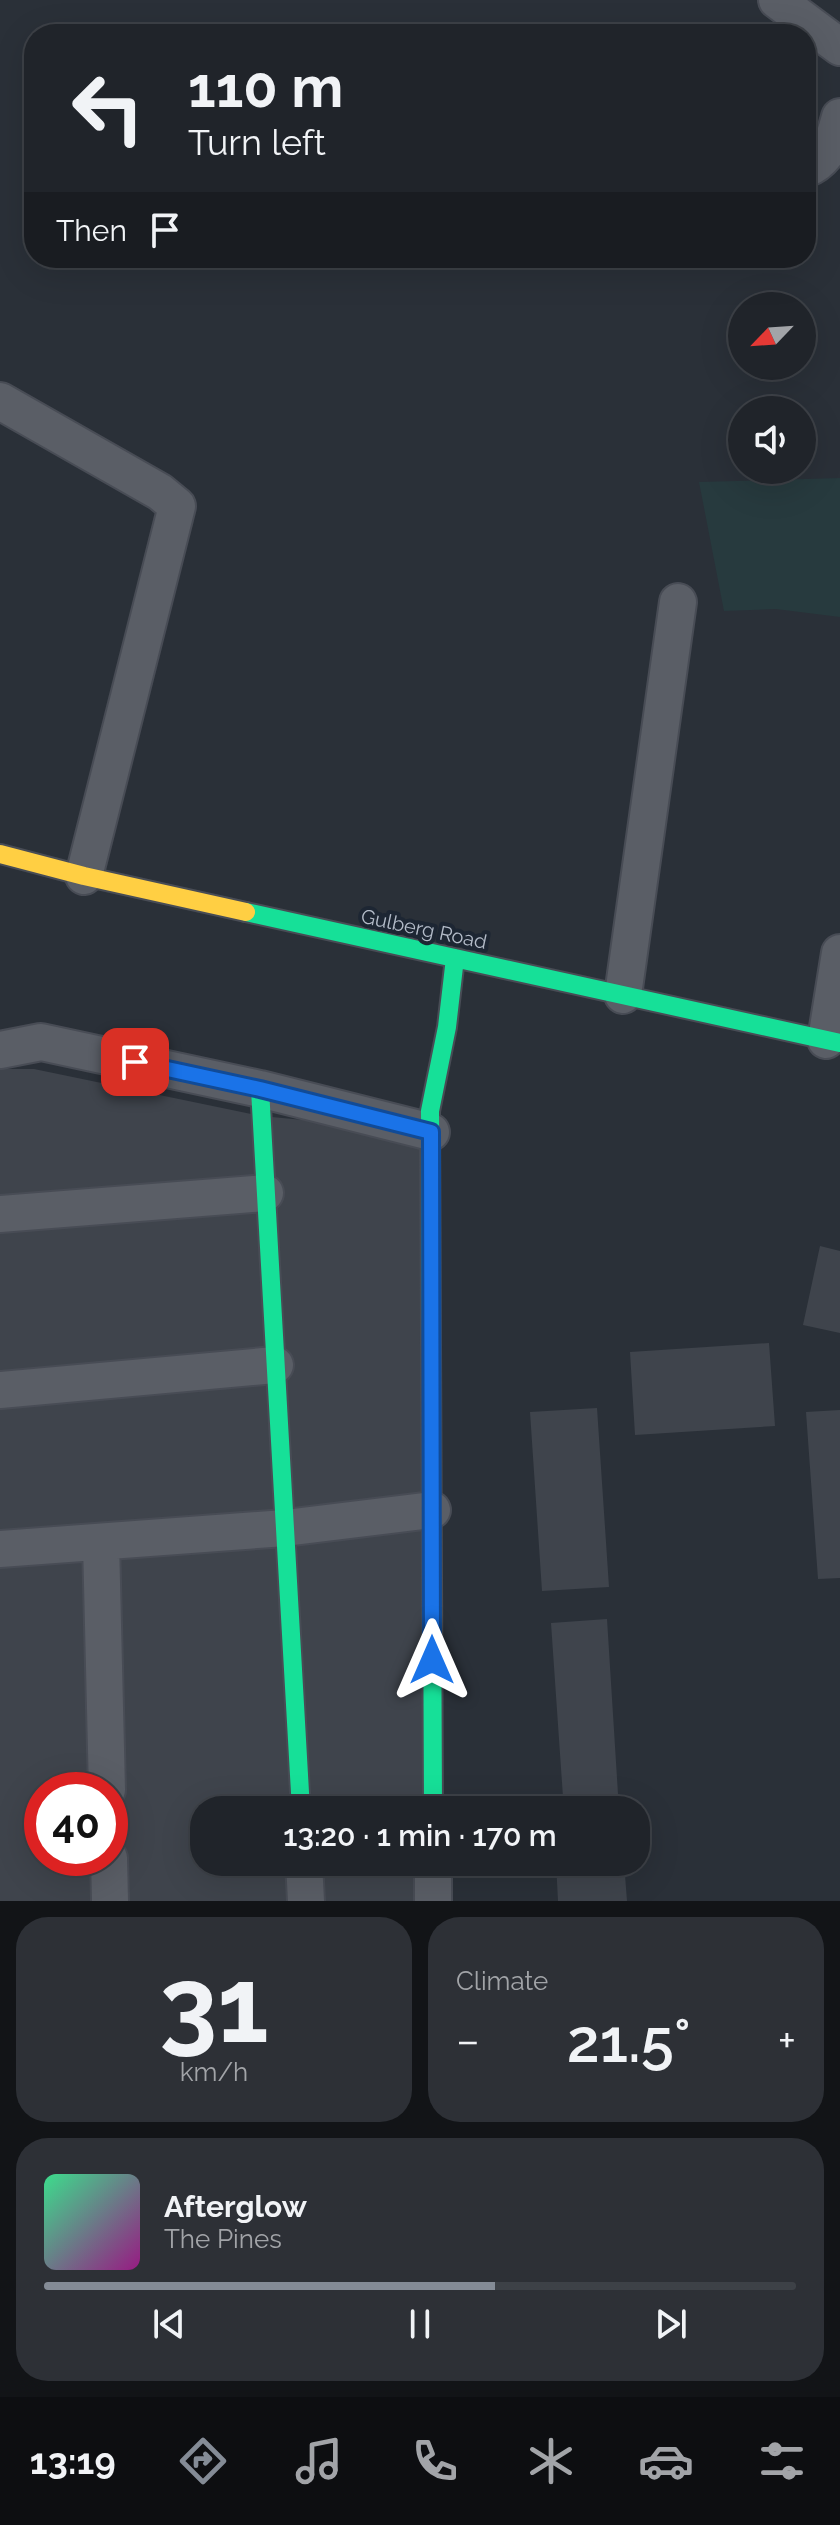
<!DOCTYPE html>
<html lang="en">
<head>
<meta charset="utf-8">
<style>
	:root { --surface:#20242a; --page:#2d3036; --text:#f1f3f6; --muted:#a2a4a8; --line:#3d4147; --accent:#848b96 }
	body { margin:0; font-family:Raleway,sans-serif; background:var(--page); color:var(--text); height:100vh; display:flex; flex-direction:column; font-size:30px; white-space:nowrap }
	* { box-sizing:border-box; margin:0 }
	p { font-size:26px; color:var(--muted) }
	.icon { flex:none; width:44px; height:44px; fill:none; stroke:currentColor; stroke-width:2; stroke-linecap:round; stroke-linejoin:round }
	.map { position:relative; height:1901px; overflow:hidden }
	.side { display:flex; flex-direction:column; gap:16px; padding:16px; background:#121417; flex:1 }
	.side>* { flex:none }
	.hud { position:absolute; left:24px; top:24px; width:792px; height:244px; border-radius:32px; box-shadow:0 8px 32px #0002,0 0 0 2px var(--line); background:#20242a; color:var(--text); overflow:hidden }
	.needle { width:52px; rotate:245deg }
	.buttons { position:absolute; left:728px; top:292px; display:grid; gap:16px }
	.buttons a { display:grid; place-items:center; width:88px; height:88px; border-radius:50%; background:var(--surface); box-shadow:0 8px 32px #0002,0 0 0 2px var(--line); font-size:40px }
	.speed { position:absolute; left:24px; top:1772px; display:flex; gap:16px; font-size:40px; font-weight:700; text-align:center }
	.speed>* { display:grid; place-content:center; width:104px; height:104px; border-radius:50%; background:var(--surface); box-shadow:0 8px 32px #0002,0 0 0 2px var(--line); line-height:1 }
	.speed .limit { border:12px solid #d22; background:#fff; color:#111 }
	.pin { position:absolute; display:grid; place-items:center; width:68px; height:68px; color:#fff; margin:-34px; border-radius:16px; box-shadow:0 4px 12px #0006 }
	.me { position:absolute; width:88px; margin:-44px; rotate:0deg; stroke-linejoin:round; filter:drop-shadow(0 0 6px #0008) }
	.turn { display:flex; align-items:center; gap:28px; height:168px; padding:0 32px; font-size:36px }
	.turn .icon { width:104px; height:104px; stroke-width:2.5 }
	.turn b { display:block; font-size:56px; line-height:68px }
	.then { display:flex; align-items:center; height:76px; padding:0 32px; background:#0003; gap:16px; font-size:30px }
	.big { font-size:60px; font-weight:600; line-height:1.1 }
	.side .card { flex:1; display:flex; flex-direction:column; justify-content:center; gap:12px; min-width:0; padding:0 28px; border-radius:32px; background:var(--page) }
	.side .dial { align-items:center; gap:0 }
	.dial b { font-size:104px; line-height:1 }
	.song { display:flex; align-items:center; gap:24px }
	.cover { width:96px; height:96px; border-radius:12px; background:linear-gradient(135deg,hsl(150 70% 55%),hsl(310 70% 35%)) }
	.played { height:8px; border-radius:4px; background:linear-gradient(90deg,var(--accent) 60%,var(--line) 60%) }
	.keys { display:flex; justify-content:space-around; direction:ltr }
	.heat { display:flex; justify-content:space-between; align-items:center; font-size:44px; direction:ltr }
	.side .tiles { flex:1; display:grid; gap:16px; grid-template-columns:1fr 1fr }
	.card:last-child { grid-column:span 2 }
	.trip { position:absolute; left:190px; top:1796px; width:460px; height:80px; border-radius:32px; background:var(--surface); box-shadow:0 8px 32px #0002,0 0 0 2px var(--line); font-weight:600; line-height:80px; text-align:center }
	.tab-bar { display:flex; height:128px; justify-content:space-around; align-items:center; background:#0d0e11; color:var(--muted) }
	.tab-bar .icon { width:56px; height:56px }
	.tab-bar .current { color:var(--accent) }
	.tab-bar b { font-size:36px; color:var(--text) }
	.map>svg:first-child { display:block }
	.green { fill:#273a3e }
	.building { fill:#3f444c; fill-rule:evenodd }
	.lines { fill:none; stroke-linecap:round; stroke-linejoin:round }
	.street-casing { stroke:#484c55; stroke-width:40 }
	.fast-casing { stroke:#484c55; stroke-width:22 }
	.slow-casing { stroke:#484c55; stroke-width:22 }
	.street { stroke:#5a5e66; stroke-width:36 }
	.fast { stroke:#16e098; stroke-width:18 }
	.slow { stroke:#ffcf43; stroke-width:18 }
	.route-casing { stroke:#114b97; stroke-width:20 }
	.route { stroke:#1a73e8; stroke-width:14 }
	.labels { text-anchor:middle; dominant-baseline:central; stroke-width:8; stroke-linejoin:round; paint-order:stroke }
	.street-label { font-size:20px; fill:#b4bcc9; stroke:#1d2633 }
</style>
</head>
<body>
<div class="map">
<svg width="840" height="1901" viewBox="0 0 840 1901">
	<rect width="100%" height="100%" fill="#2a3038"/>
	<path class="green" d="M 840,478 L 840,617 L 776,609 L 724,611 L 699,482 Z"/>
	<path class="building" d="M 0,1069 L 34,1069 L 261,1116 L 431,1132 L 432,1810 L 204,1810 L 204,1862 L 433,1862 L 433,1901 L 0,1901 ZM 42,1790 L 110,1790 L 110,1858 L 42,1858 Z
		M 820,1246 L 840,1251 L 840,1333 L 803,1325 Z
		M 769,1343 L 775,1426 L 635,1435 L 630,1352 Z
		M 597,1408 L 609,1587 L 542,1591 L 530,1412 Z
		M 840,1410 L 840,1578 L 818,1579 L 806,1412 Z
		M 607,1619 L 618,1794 L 563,1797 L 551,1623 Z
		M 556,1862 L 624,1862 L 627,1901 L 558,1901 Z"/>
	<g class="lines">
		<defs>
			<path id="street" d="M 777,0 L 840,47
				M 806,169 C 829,160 834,139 840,117
				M 0,401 L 160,492 L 177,506 L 84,876
				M 623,995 L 678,602
				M 826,1040 L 840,953
				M 0,1050 L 41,1042 L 260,1089 L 431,1132
				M 0,1214 L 265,1193
				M 0,1390 L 275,1365
				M 101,1542 L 107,1790
				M 0,1549 L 285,1528 L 432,1510
				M 109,1858 L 110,1901
				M 304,1862 L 306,1901
				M 433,1862 L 433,1901"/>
			<path id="fast" d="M 246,912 L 840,1043
				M 260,1089 L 301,1810
				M 433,1810 L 430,1111 L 447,1027 L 455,958"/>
			<path id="slow" d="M 0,854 L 84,876 L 246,912"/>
		</defs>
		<use href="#street" class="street-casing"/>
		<use href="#fast" class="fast-casing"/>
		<use href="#slow" class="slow-casing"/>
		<use href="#street" class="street"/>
		<use href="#fast" class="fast"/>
		<use href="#slow" class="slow"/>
	</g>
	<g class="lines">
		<defs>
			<path id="route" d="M 135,1062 L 260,1089 L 431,1132 L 432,1660"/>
		</defs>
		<use href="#route" class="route-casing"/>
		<use href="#route" class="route"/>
	</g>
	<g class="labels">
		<g class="street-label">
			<text transform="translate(424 929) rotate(12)">Gulberg Road</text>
		</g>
	</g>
</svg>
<div class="buttons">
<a><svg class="needle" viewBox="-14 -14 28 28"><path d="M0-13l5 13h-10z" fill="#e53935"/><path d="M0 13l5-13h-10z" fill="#a2a4a8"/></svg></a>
<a><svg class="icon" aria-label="sound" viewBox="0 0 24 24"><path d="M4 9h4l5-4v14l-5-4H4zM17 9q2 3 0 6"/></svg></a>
</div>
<div class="speed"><div class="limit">40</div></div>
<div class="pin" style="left:135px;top:1062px;background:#d93025"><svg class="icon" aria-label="arrive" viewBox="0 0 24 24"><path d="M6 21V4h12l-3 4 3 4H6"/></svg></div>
<svg class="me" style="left:432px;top:1660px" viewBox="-20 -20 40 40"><path d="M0-17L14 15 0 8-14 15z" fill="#1a73e8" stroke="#fff" stroke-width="4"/></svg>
<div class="trip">13:20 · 1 min · 170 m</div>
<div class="hud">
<div class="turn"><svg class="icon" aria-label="left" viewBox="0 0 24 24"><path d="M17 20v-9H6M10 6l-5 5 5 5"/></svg><div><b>110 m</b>Turn left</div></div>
<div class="then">Then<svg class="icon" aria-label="arrive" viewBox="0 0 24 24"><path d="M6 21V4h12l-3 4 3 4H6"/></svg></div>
</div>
</div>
<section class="side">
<div class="tiles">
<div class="card dial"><b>31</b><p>km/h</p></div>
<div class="card"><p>Climate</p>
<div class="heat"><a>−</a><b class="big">21.5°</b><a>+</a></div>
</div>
<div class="card">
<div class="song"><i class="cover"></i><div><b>Afterglow</b><p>The Pines</p></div></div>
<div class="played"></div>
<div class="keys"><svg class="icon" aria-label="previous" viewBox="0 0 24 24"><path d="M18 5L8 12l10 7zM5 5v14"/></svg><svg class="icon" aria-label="pause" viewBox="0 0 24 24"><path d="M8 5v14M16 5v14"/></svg><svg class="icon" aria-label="next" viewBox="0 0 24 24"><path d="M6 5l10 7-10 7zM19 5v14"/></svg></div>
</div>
</div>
</section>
<nav class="tab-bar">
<b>13:19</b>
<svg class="icon current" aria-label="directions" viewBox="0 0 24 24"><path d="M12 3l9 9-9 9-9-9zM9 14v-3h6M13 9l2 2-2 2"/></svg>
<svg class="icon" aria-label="music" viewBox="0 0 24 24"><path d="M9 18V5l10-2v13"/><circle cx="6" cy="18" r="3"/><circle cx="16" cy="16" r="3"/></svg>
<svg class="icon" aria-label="phone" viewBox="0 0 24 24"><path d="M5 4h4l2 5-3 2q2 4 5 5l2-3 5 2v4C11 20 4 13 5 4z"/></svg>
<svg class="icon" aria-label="climate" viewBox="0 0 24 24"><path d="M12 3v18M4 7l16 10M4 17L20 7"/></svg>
<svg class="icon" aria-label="car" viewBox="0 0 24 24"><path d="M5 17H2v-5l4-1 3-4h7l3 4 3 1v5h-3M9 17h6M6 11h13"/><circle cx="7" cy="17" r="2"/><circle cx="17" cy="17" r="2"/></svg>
<svg class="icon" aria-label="filters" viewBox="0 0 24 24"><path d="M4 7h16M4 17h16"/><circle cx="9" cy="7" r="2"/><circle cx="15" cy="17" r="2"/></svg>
</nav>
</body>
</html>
